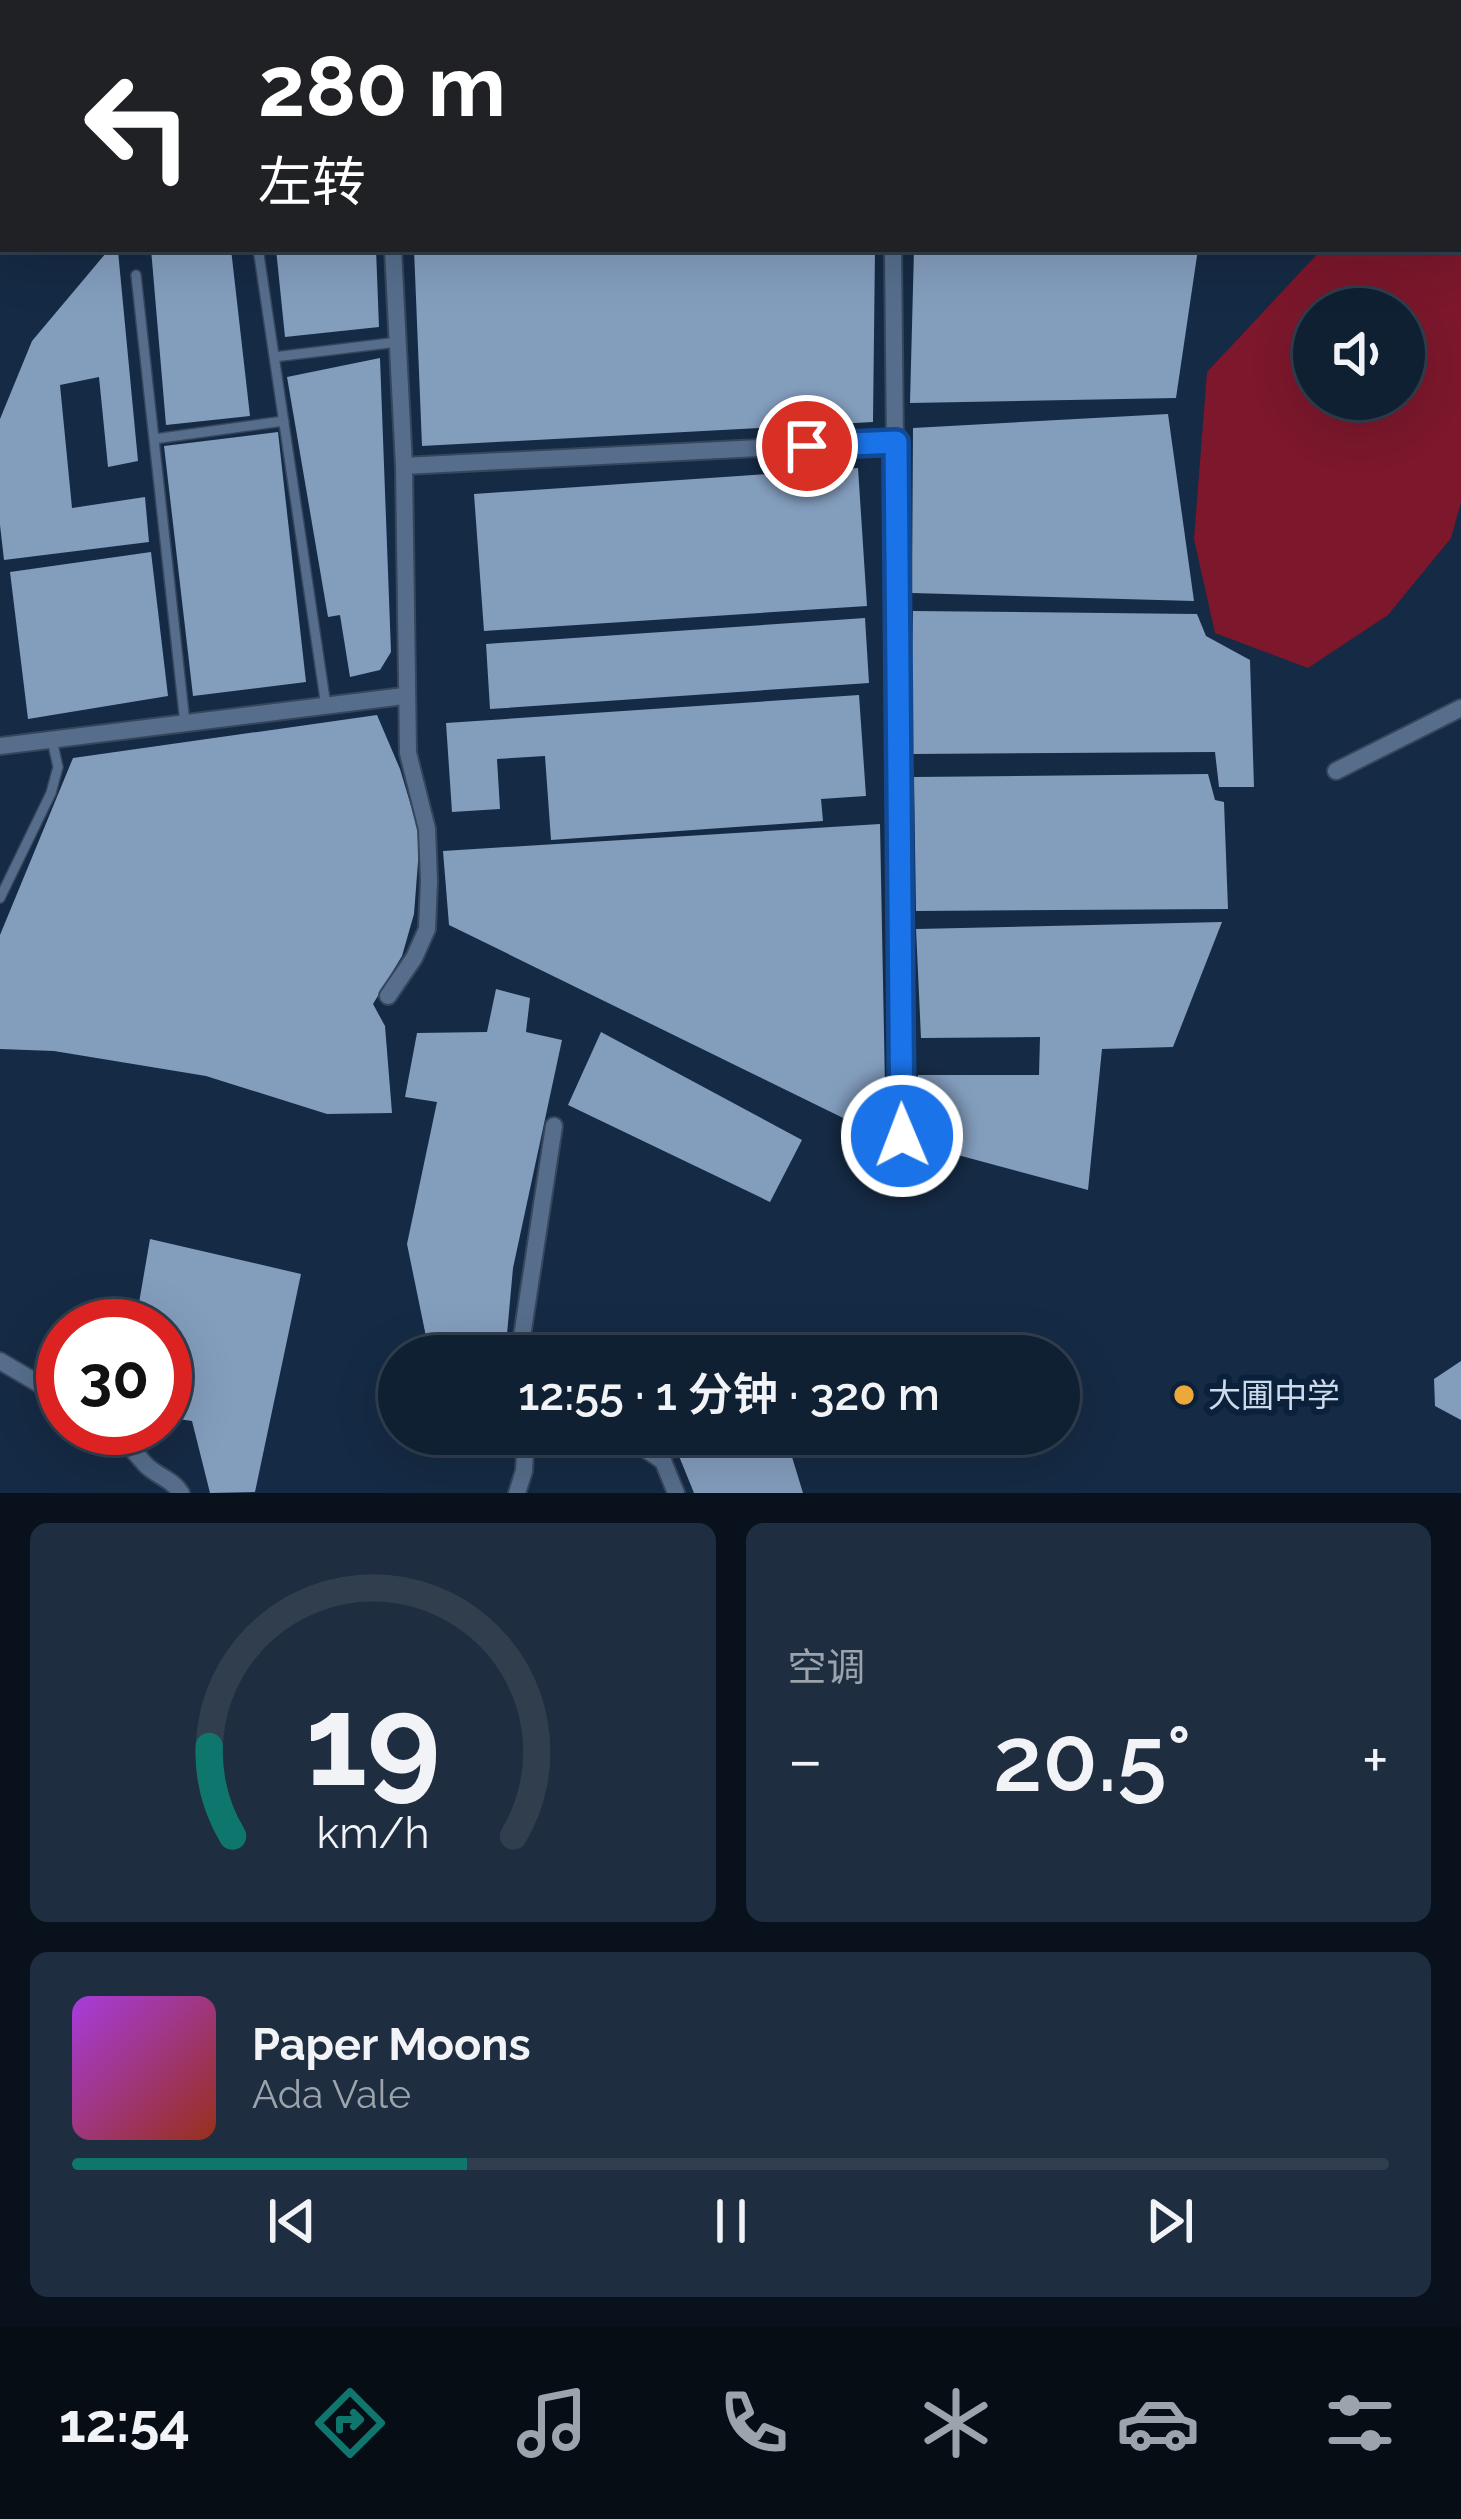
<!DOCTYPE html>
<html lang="zh">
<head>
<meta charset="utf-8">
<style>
	:root { --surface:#102033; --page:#1e2d3f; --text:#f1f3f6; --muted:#9ca3ac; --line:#303e4e; --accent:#0f766e }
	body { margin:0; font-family:Raleway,"Noto Sans SC",sans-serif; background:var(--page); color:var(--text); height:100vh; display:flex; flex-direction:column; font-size:45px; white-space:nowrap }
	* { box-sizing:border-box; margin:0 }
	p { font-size:39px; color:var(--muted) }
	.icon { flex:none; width:66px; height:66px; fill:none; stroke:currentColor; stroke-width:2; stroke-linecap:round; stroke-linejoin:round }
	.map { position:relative; height:1493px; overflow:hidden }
	.side { display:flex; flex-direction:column; gap:30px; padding:30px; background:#09121c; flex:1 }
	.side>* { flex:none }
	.banner { position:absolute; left:0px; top:0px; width:1461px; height:252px; box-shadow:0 12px 48px #0002,0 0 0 3px var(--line); background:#202124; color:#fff; overflow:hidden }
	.tools { position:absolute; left:1293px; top:288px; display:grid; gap:24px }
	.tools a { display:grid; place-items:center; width:132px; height:132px; border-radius:50%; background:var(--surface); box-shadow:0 12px 48px #0002,0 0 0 3px var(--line); font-size:60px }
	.speed { position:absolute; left:36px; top:1299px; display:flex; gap:24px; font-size:60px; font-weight:700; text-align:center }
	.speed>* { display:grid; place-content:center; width:156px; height:156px; border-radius:50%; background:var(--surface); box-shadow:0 12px 48px #0002,0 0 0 3px var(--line); line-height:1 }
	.speed .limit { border:18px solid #d22; background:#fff; color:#111 }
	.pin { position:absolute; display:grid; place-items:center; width:102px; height:102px; color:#fff; margin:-51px; border:6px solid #fff; border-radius:50%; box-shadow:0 3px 12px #0007 }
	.me { position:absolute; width:132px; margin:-66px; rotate:359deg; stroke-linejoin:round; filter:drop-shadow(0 0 9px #0008) }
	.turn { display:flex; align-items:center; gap:42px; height:252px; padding:0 60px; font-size:54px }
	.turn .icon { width:156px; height:156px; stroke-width:2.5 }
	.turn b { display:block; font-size:84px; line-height:102px }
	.big { font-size:90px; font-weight:600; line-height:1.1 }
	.side .widget { flex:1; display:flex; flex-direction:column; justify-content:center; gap:18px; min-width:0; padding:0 42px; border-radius:18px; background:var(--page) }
	.side .dial { align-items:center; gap:0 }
	.dial svg { height:312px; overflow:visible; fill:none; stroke:var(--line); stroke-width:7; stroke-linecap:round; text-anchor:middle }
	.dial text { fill:var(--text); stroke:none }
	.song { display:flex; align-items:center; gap:36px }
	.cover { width:144px; height:144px; border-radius:18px; background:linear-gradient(135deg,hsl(280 70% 55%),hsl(10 70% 35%)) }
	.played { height:12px; border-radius:6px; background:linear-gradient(90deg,var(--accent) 30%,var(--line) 30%) }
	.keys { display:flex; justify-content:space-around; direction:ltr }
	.heat { display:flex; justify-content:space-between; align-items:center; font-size:66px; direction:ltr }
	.side .tiles { flex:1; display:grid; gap:30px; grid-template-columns:1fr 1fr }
	.widget:last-child { grid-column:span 2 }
	.trip { position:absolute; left:378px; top:1335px; width:702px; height:120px; border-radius:60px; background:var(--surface); box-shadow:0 12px 48px #0002,0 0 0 3px var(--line); font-weight:600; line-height:120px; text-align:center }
	.dock { display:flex; height:192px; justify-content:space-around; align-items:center; background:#060d14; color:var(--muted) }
	.dock .icon { width:84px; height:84px }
	.dock .current { color:var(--accent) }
	.dock b { font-size:54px; color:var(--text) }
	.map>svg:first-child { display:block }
	.green { fill:#7c172c; fill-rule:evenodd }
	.building { fill:#839dbd }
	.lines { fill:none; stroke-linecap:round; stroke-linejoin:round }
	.lane-casing { stroke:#36465c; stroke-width:12 }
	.street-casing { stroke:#36465c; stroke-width:20 }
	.lane { stroke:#566e8c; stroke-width:9 }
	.street { stroke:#566e8c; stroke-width:16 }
	.route-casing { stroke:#114b97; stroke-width:30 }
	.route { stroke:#1a73e8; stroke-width:21 }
	.poi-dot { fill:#eda83b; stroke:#0b203a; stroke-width:4.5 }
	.labels { text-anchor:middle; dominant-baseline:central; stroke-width:12; stroke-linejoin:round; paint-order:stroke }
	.poi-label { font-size:33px; fill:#ccdaeb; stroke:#0b203a; text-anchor:start }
</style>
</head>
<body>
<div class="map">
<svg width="1461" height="1493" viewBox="0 0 1461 1493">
	<rect width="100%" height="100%" fill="#152a44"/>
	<path class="green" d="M 1322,249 L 1452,249 L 1461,253 L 1461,502 L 1451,538 L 1388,615 L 1308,668 L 1215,633 L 1194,539 L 1207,372 ZM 1314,309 L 1404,309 L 1404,399 L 1314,399 Z"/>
	<path class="building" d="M 151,249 L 231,249 L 250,416 L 166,425 Z
		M 276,249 L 376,249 L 379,327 L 285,337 Z
		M 414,249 L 875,249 L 873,422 L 422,446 Z
		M 914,249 L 1198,249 L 1176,398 L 910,403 Z
		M 118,251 L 138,461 L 108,467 L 99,377 L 60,385 L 72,508 L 145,497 L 149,542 L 4,560 L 0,525 L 0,419 L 32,341 L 106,253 Z
		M 380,358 L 391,652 L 380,670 L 350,677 L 340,615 L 328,617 L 287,377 Z
		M 1168,414 L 1194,601 L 912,593 L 913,428 Z
		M 278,432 L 306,682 L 193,696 L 164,446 Z
		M 858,468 L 867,606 L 484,631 L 474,494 Z
		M 151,552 L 168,696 L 28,719 L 10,572 Z
		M 913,611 L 1197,614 L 1206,636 L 1250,660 L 1254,787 L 1219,787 L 1215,752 L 910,754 Z
		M 865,618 L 869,683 L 490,709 L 486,644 Z
		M 859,695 L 866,796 L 821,799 L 823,821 L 551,840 L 545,756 L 497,759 L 500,809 L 452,812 L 446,723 Z
		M 377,715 L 400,769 L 420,836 L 414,914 L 402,956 L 373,1004 L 385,1026 L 392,1113 L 327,1114 L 206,1076 L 54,1051 L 0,1049 L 0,935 L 73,758 Z
		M 1208,774 L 1215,800 L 1224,802 L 1228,909 L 916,911 L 914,777 Z
		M 880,824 L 886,1139 L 449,925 L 443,851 Z
		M 1222,922 L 1173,1047 L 1102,1049 L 1088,1190 L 917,1144 L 918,1075 L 1039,1075 L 1040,1037 L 921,1038 L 916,929 Z
		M 496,989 L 530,998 L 526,1032 L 562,1040 L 513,1268 L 505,1356 L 430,1356 L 407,1244 L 437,1102 L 405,1097 L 417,1033 L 487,1032 Z
		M 601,1032 L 802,1140 L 770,1202 L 568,1105 Z
		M 150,1239 L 301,1274 L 255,1492 L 210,1493 L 192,1421 L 165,1417 L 165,1326 L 135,1326 Z
		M 1461,1361 L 1461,1420 L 1435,1406 L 1434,1379 Z
		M 670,1434 L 785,1434 L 803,1493 L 694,1493 Z"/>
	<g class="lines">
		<defs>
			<path id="lane" d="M 670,3 L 670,0
				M 259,255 L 326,706
				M 136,275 L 185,723
				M 274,357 L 398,342
				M 154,439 L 284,421
				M 0,898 L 51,793 L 58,767 L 52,740"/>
			<path id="street" d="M 889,0 L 889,3
				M 1332,0 L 1332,3
				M 124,3 L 125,0
				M 1458,194 L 1461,195
				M 0,229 L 3,225
				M 393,249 L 404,466
				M 893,249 L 902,1136
				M 0,746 L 404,696
				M 1336,771 L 1461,708
				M 388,996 L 414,958 L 427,929 L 429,881 L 427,829 L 408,753 L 404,466 L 896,441
				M 519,1356 L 554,1126
				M 0,1361 L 63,1398
				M 109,1428 C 126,1440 131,1448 144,1463 C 155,1476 172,1478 181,1493
				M 623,1434 L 663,1461 L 676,1493
				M 517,1493 L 524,1471 L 526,1434"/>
		</defs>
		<use href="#lane" class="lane-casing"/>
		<use href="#street" class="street-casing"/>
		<use href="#lane" class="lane"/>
		<use href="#street" class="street"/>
	</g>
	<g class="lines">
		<defs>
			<path id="route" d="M 807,446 L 896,442 L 902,1136"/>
		</defs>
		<use href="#route" class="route-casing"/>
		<use href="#route" class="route"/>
	</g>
	<circle class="poi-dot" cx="1184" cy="1395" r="12"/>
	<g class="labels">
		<g class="poi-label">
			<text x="1208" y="1395">大圃中学</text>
		</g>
	</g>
</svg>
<div class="tools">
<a><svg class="icon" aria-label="sound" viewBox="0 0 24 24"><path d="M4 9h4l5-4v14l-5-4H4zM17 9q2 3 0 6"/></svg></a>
</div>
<div class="speed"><div class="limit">30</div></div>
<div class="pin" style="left:807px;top:446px;background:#d93025"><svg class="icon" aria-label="arrive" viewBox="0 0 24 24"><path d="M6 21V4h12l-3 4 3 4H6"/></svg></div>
<svg class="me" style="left:902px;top:1136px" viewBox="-20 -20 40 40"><circle r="17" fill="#1a73e8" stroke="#fff" stroke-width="3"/><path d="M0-11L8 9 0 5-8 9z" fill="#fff"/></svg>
<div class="trip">12:55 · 1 分钟 · 320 m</div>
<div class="banner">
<div class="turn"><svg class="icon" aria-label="left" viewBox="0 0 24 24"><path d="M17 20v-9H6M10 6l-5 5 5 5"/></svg><div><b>280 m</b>左转</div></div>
</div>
</div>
<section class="side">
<div class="tiles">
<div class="widget dial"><svg viewBox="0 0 100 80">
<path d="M14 69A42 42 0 1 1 86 69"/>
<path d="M14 69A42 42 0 0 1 8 46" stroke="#0f766e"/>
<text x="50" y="56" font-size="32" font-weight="700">19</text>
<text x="50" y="72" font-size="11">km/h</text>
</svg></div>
<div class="widget"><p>空调</p>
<div class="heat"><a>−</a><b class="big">20.5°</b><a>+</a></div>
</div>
<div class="widget">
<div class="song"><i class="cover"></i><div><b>Paper Moons</b><p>Ada Vale</p></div></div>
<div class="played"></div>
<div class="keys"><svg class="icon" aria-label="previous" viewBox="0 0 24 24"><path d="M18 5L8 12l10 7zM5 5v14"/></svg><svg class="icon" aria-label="pause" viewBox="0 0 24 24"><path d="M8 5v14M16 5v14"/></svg><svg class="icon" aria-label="next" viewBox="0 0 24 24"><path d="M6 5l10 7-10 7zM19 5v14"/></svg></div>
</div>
</div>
</section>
<nav class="dock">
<b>12:54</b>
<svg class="icon current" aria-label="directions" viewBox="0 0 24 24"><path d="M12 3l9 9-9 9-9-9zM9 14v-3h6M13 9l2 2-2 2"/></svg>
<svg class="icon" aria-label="music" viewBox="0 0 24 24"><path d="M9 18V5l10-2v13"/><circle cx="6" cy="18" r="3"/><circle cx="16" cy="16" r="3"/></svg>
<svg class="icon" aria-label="phone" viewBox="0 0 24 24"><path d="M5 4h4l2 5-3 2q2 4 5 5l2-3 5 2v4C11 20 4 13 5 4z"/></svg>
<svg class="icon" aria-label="climate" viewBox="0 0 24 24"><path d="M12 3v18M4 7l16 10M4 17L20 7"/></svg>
<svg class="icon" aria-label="car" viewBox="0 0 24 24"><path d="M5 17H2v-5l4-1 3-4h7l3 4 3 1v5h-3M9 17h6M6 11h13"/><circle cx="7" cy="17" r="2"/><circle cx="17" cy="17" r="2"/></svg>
<svg class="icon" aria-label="filters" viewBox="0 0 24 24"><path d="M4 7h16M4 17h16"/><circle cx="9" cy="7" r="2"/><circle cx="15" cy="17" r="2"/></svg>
</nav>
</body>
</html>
